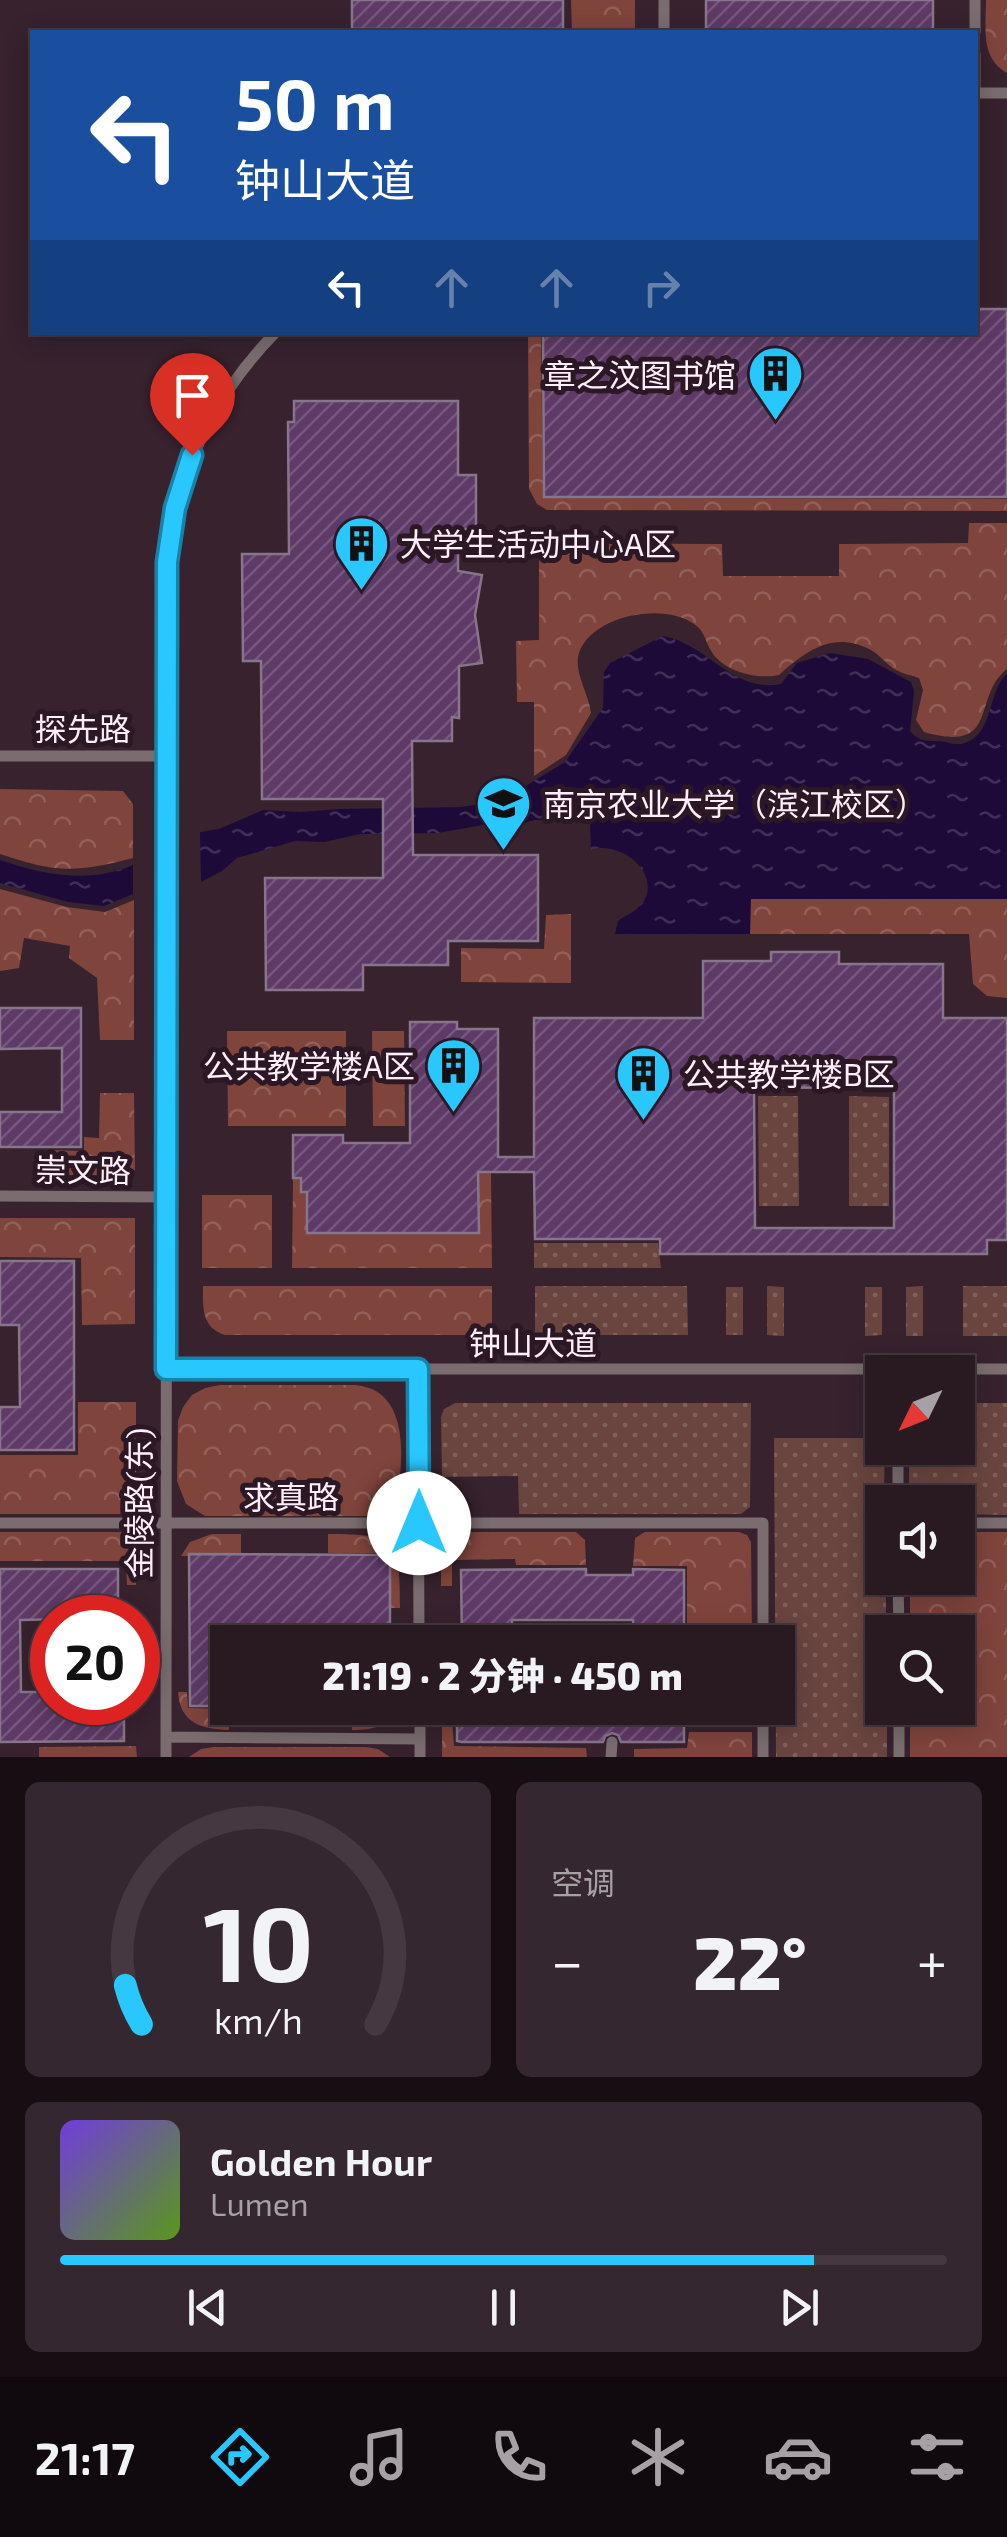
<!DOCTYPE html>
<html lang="zh">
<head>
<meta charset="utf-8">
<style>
	:root { --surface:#291a22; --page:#35272f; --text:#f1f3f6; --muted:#a5a1a5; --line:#453840; --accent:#28c8ff }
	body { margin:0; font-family:"Exo 2","Noto Sans SC",sans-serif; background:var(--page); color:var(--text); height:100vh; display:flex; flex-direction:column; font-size:38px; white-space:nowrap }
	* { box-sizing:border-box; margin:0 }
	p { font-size:32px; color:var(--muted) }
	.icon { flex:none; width:55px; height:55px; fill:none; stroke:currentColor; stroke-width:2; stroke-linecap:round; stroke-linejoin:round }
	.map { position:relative; height:1757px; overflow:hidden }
	.details { display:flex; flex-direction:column; gap:25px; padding:25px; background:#170e13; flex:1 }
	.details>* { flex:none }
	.top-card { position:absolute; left:30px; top:30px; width:948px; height:305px; border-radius:0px; box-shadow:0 5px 25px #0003,0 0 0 2px var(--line); background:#1a4fa0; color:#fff; overflow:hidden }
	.needle { width:65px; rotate:227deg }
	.controls { position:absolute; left:865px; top:1355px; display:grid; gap:20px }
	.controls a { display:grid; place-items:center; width:110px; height:110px; border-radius:0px; background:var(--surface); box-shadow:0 5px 25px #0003,0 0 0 2px var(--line); font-size:50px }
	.speed { position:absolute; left:30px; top:1595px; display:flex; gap:20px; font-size:50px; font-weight:700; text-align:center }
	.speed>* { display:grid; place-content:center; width:130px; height:130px; border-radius:50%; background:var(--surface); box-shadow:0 5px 25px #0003,0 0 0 2px var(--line); line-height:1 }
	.speed .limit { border:15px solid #d22; background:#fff; color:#111 }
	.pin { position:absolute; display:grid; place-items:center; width:85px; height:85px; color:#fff; margin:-102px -42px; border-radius:50% 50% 50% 0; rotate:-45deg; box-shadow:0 0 10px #0007 }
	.pin .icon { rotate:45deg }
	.me { position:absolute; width:110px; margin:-55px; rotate:0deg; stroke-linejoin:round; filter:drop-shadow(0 0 8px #0008) }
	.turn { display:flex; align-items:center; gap:35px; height:210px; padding:0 40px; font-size:45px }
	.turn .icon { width:130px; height:130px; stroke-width:2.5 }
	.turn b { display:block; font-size:70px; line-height:85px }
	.lanes { display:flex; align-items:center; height:95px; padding:0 40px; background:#0003; justify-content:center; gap:50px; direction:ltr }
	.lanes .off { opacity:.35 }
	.big { font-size:75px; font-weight:800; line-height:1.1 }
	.details .card { flex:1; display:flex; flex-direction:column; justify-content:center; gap:15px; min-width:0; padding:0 35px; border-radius:15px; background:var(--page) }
	.details .dial { align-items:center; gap:0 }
	.dial svg { height:260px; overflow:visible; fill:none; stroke:var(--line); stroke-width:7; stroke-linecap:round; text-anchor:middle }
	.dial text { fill:var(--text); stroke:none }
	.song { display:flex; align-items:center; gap:30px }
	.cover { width:120px; height:120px; border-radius:15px; background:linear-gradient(135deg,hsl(260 70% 55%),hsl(90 70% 35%)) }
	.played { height:10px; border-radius:5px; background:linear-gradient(90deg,var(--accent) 85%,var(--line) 85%) }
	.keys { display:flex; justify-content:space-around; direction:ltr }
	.heat { display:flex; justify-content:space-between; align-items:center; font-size:55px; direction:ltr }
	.details .tiles { flex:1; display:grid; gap:25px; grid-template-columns:1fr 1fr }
	.card:last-child { grid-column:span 2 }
	.trip { position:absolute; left:210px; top:1625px; width:585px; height:100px; border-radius:0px; background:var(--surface); box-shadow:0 5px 25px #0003,0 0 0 2px var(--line); font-weight:800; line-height:100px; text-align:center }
	.tabs { display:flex; height:160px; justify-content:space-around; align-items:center; background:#100a0e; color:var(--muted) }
	.tabs .icon { width:70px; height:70px }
	.tabs .selected { color:var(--accent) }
	.tabs b { font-size:45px; color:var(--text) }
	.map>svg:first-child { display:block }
	.grass { fill:url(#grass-dots) }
	.forest { fill:url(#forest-crowns) }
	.water { fill:url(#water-ripples) }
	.building { fill:url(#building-hatch); stroke:#87768b; stroke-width:2.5; fill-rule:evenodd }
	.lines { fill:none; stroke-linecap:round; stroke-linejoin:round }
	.lane { stroke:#7a6c6f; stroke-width:11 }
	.route-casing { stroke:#1a82a6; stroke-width:25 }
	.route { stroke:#28c8ff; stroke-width:18 }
	.labels { text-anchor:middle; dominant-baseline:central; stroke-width:10; stroke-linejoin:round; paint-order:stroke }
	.poi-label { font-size:32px; fill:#feeff8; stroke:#2c1825; text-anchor:start }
	.street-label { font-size:32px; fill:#feeff8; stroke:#2c1825 }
</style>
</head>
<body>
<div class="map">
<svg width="1007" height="1757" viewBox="0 0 1007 1757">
	<defs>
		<pattern id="grass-dots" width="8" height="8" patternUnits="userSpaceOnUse" patternTransform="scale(2.5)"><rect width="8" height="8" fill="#6a4540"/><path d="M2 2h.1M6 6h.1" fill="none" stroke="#80605c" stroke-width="1.8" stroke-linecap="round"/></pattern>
		<pattern id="forest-crowns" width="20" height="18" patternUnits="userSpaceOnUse" patternTransform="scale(2.5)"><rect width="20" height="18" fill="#7f443c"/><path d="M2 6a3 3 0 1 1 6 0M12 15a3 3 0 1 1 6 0" fill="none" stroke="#925f59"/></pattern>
		<pattern id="water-ripples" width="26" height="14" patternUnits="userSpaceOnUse" patternTransform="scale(2.5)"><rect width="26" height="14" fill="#1d0a38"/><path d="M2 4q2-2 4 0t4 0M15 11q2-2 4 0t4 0" fill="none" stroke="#3f2e56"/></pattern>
		<pattern id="building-hatch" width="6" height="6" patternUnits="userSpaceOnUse" patternTransform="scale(2.5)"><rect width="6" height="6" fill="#5e3a66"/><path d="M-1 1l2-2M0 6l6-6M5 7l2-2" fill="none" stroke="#76577d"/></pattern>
	</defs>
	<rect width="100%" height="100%" fill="#37222e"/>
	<path class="grass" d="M 758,1096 L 798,1096 L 799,1206 L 759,1206 Z
		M 849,1096 L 889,1097 L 889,1206 L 849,1206 Z
		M 534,1243 L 658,1243 L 661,1268 L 534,1268 Z
		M 535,1286 L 687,1286 L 688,1335 L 535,1335 Z
		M 767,1286 L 784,1287 L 784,1336 L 767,1335 Z
		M 923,1286 L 923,1336 L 906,1336 L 906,1287 Z
		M 963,1286 L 1007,1286 L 1007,1336 L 963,1336 Z
		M 726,1287 L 743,1287 L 743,1335 L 726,1335 Z
		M 865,1287 L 882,1287 L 882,1335 L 865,1336 Z
		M 455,1403 L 751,1403 L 750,1507 L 741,1514 L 519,1514 L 518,1476 L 442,1477 L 441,1417 L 444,1409 Z
		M 958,1403 L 1007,1403 L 1007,1515 L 958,1514 L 958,1502 L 909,1502 L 909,1448 L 958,1448 Z
		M 774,1438 L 882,1438 L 882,1448 L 885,1448 L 882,1578 L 886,1578 L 886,1632 L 882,1632 L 882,1708 L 887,1708 L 887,1757 L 776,1757 Z"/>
	<path class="forest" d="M 571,0 L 635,0 L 635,32 L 572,32 Z
		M 986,0 L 1007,0 L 1007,73 C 980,58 986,27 986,0 Z
		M 528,333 L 541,333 L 543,498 L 1007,499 L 1007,511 L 547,510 L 537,504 L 529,489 Z
		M 969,523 L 1007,523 L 1007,669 C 971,697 1001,754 924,732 L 916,720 L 923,690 L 919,678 C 911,675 903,674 896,670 C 887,665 880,655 871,650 C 833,630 806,651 779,675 C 756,680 721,671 710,649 C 705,640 704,630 694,624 C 664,602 592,615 579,653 C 573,672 589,694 591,713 L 566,755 L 534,776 L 534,702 L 517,702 L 516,641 L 539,640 L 539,543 L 722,544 L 723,576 L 839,576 L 839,544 L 968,543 Z
		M 0,789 L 123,791 L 133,804 L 133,858 C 75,873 57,873 0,854 Z
		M 0,889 L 67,907 L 105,912 L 134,900 L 134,1040 L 100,1040 L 97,978 L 69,958 L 70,946 L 24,938 L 19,968 L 0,971 Z
		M 750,899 L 1007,899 L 1007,998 L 987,996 L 973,984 L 969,934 L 750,934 Z
		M 571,914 L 571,983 L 461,982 L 461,948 L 544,949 L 546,915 Z
		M 227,1031 L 346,1031 L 346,1126 L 228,1126 Z
		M 404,1031 L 405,1126 L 373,1126 L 372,1031 Z
		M 100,1093 L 134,1093 L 135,1175 L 50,1175 L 50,1150 L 84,1151 L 84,1137 L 99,1138 Z
		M 478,1172 L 491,1172 L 492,1268 L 292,1268 L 293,1178 L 301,1178 L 301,1191 L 307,1192 L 307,1233 L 478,1233 Z
		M 202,1195 L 272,1195 L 272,1268 L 202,1268 Z
		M 0,1218 L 135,1218 L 135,1324 L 82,1325 L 81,1258 L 0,1257 Z
		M 203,1286 L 492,1286 L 492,1335 L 225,1335 C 201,1327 203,1308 203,1286 Z
		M 355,1385 C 407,1389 404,1452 398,1491 C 392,1507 381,1515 365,1516 L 205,1516 L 186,1504 L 177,1481 L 178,1421 L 183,1407 L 192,1395 L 205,1388 L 220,1385 Z
		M 78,1402 L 136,1402 L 136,1514 L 0,1514 L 0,1455 L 78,1455 Z
		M 0,1532 L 136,1532 L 136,1585 L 127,1585 L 126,1561 L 0,1561 Z
		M 441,1532 L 576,1532 L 585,1540 L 586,1565 L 516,1565 L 515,1559 L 452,1560 L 452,1586 L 441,1586 Z
		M 739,1532 L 747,1535 L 751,1542 L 752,1642 L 687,1642 L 687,1566 L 633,1566 L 635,1538 L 645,1532 Z
		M 958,1532 L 1007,1532 L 1007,1757 L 910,1757 L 910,1708 L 958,1708 L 958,1632 L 910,1632 L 910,1578 L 958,1578 Z
		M 212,1534 L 241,1534 L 241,1553 L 188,1553 L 188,1556 L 181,1556 L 190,1542 Z
		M 328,1534 C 397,1534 400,1540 400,1608 L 391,1608 L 391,1553 L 328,1553 Z
		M 178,1692 L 187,1692 L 188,1708 L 229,1709 L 229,1730 C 201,1729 180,1723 178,1692 Z
		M 398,1708 C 387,1727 373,1730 352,1730 L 351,1709 Z
		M 688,1708 L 752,1708 L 752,1727 L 688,1727 Z
		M 442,1718 L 452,1718 L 454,1746 L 586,1748 L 587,1757 L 442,1757 Z
		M 689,1732 L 752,1732 L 752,1757 L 634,1757 L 634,1749 L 687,1748 Z
		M 136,1746 L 137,1757 L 39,1757 L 39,1747 Z
		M 213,1747 L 366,1747 L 378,1749 L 390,1757 L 189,1757 L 201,1749 Z"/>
	<path class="water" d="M 663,636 C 705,642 733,694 781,684 L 797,663 L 830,653 L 868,659 L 911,682 L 914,691 L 910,731 C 919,741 924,741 938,741 C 945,741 953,745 961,744 C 995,737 986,693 1007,674 L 1007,899 L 751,899 L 750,934 L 615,934 L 618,921 C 627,914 638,911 644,901 C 661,871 618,840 591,850 L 590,820 L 534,820 L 525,823 L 494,823 L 438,833 L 360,834 L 325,842 L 295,841 L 237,858 L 222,871 L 201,882 L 200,832 L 219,829 L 263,810 L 300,812 L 340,809 L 462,807 L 501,801 L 565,762 L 603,708 L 604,672 L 610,663 Z
		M 0,860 C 44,875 88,884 133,865 L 133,894 L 104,906 L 68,902 L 0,883 Z"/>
	<path class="building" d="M 352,0 L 563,0 L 563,29 L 352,29 Z
		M 706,0 L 933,0 L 933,32 L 706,32 Z
		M 975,309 L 1007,309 L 1007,497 L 544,497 L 543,332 L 975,332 Z
		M 294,401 L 458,401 L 458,475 L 476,475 L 476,529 L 458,529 L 458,571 L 482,575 L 475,615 L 482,663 L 459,666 L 459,718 L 452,717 L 452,741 L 412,741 L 413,855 L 538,855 L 538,941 L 448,941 L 448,965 L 363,965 L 363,990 L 266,990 L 265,878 L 383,878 L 383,799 L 262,799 L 261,661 L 243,661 L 242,554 L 289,554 L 288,422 L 294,422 Z
		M 771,952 L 839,952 L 839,964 L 943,964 L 943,1018 L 1007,1018 L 1007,1240 L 987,1240 L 987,1254 L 660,1254 L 660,1239 L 535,1239 L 534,1172 L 478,1172 L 479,1233 L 307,1233 L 307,1192 L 301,1192 L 301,1178 L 293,1178 L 293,1135 L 343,1135 L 343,1143 L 410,1143 L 410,1022 L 457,1022 L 457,1029 L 498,1029 L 498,1157 L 534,1157 L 534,1018 L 703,1018 L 703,961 L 771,961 ZM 894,1087 L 894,1228 L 755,1228 L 754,1088 Z
		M 0,1008 L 81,1008 L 81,1147 L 0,1147 L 0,1112 L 62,1112 L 62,1048 L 0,1049 Z
		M 0,1261 L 74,1261 L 74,1450 L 0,1450 L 0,1407 L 20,1407 L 19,1325 L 0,1325 Z
		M 189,1554 L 390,1555 L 390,1642 L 228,1642 L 228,1706 L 190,1706 Z
		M 0,1569 L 118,1569 L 118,1618 L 20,1620 L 21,1692 L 52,1692 L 52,1702 L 124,1702 L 124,1741 L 0,1742 Z
		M 586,1569 L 586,1575 L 633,1575 L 633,1569 L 684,1570 L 684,1642 L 634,1642 L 633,1620 L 512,1620 L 512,1642 L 462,1642 L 461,1570 Z
		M 457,1708 L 684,1708 L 684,1742 L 621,1742 L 618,1735 L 612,1733 L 605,1736 L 603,1742 L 462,1742 L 457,1741 Z"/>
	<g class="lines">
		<path class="lane" d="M 664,0 L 664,32
			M 975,0 L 975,32
			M 975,54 L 975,93
			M 975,93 L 1007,93
			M 0,756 L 167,756
			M 0,1196 L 166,1197
			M 166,1369 L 1007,1369
			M 418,1369 L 419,1642
			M 898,1448 L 898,1502
			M 0,1523 L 763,1523 L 763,1642
			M 958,1523 L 1007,1523
			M 898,1578 L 899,1632
			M 420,1708 L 420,1757
			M 763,1708 L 763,1757
			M 899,1708 L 899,1757
			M 166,1737 L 420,1739
			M 166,1757 L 167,562 C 177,473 213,396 276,332
			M 611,1757 L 612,1742"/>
	</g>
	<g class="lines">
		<defs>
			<path id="route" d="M 192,455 L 175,508 L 167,562 L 166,1369 L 418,1369 L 419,1523"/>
		</defs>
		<use href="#route" class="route-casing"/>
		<use href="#route" class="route"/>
	</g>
	<defs>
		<symbol id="building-pin" viewBox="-11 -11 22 30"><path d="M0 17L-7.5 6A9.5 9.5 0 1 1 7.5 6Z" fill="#28c8ff" stroke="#2c1825"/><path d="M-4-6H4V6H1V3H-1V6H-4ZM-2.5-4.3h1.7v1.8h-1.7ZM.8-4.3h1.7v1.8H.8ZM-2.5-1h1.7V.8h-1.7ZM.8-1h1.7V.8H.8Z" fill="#111"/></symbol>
		<symbol id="university-pin" viewBox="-11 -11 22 30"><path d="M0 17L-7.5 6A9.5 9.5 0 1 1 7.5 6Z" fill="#28c8ff" stroke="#2c1825"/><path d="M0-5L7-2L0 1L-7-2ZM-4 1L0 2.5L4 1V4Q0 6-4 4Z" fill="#111"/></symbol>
	</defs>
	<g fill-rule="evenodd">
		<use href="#building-pin" x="744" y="342" width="63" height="86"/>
		<use href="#building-pin" x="330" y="512" width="63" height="86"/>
		<use href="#university-pin" x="472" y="772" width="63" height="86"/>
		<use href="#building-pin" x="422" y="1034" width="63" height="86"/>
		<use href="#building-pin" x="612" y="1042" width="63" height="86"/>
	</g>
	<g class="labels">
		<g class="poi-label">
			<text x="736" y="374" text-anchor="end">章之汶图书馆</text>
			<text x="400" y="543">大学生活动中心A区</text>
			<text x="543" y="803">南京农业大学（滨江校区）</text>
			<text x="415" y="1065" text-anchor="end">公共教学楼A区</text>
			<text x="683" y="1073">公共教学楼B区</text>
		</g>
		<g class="street-label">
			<text x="83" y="728">探先路</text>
			<text transform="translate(83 1169) rotate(1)">崇文路</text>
			<text x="533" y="1342">钟山大道</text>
			<text x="291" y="1496">求真路</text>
			<text transform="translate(138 1503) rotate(-90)">金陵路(东)</text>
		</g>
	</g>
</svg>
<div class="controls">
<a><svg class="needle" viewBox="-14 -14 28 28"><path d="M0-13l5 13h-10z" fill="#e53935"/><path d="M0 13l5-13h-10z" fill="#a5a1a5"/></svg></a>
<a><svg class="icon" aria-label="sound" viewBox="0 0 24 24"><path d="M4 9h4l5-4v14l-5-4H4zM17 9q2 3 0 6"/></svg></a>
<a><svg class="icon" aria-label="search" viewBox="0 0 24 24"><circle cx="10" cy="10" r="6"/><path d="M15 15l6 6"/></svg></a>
</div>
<div class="speed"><div class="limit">20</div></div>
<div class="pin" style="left:192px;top:455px;background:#d93025"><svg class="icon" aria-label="arrive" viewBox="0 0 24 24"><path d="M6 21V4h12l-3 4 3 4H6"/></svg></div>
<svg class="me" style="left:419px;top:1523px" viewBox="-20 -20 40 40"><circle r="19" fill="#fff"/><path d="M0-13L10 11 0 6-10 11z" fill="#28c8ff"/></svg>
<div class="trip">21:19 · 2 分钟 · 450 m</div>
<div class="top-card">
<div class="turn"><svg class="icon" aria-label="left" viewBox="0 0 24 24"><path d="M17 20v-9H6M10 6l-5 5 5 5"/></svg><div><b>50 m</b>钟山大道</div></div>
<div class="lanes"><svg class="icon" aria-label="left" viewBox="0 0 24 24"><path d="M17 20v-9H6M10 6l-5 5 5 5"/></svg><svg class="icon off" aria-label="ahead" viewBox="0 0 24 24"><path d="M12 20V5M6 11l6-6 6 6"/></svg><svg class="icon off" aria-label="ahead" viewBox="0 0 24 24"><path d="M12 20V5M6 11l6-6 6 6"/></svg><svg class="icon off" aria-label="right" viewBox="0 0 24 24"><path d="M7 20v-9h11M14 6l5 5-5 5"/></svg></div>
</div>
</div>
<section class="details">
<div class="tiles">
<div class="card dial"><svg viewBox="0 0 100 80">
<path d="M14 69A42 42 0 1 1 86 69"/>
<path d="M14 69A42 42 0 0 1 9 57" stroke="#28c8ff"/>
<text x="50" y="56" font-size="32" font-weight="700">10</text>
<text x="50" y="72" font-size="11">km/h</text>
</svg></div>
<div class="card"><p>空调</p>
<div class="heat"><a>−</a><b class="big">22°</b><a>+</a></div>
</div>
<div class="card">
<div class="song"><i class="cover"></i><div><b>Golden Hour</b><p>Lumen</p></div></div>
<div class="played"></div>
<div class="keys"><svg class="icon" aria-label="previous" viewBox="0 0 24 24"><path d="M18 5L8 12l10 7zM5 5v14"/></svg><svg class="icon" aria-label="pause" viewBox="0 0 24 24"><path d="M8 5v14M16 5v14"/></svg><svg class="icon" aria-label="next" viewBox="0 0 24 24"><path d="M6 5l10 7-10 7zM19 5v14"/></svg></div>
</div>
</div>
</section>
<nav class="tabs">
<b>21:17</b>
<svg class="icon selected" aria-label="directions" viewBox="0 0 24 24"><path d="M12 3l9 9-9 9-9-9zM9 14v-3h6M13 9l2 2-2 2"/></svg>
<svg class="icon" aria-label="music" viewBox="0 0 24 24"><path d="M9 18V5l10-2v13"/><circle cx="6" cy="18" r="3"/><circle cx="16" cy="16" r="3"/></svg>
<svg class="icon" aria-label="phone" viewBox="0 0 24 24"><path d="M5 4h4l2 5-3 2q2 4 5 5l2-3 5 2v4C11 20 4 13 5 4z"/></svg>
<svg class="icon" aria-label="climate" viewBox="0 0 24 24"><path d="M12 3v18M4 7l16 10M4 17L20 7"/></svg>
<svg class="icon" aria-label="car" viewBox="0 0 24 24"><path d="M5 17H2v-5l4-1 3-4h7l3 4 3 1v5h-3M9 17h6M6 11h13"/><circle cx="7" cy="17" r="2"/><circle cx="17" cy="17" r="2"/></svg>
<svg class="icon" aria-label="filters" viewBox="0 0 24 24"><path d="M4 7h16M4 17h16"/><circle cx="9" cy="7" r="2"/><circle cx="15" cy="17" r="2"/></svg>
</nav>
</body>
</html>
